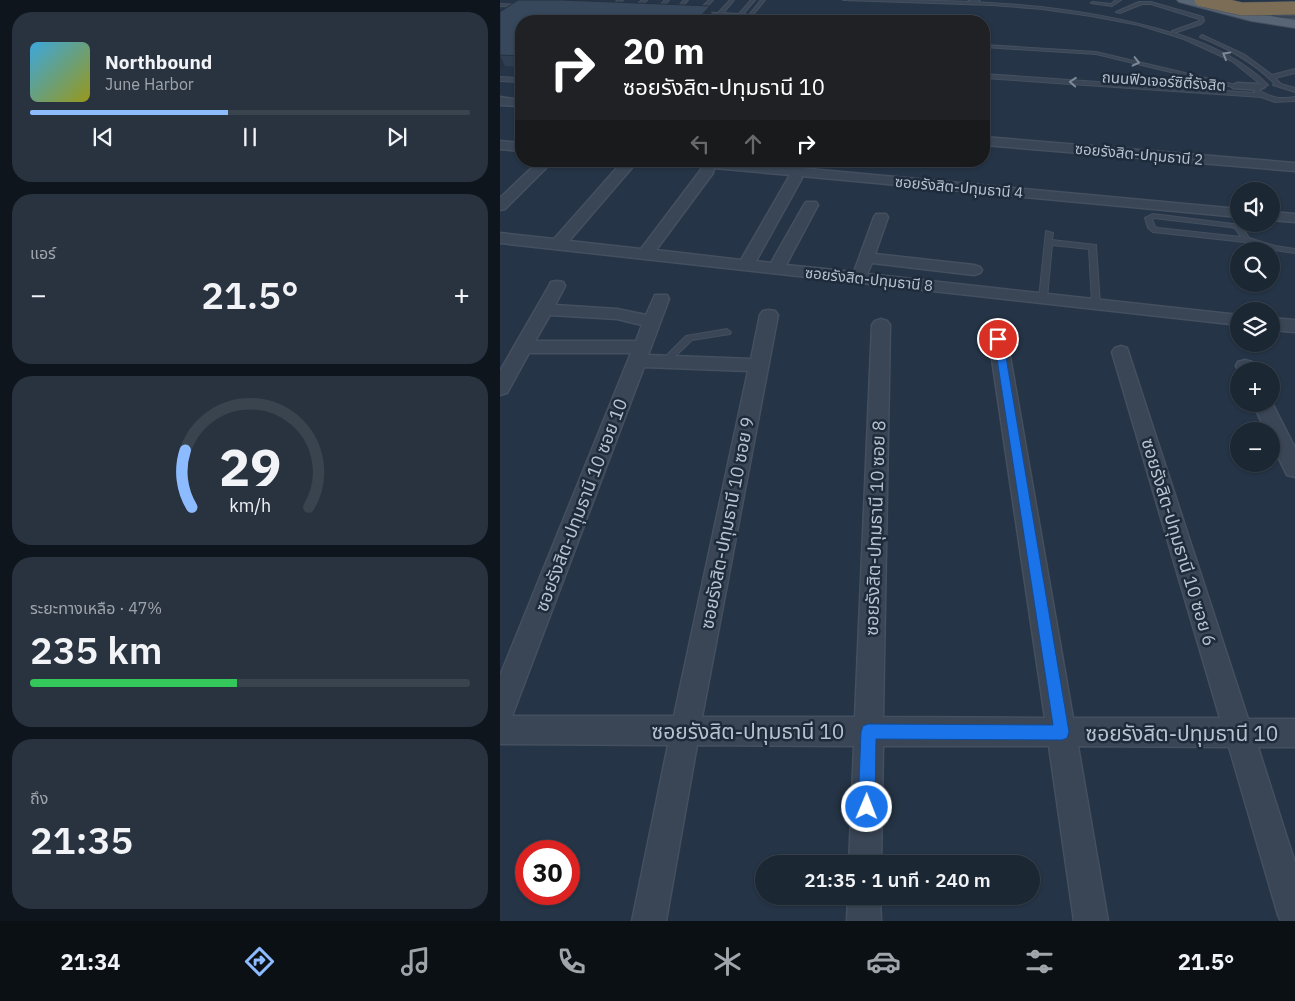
<!DOCTYPE html>
<html lang="th">
<head>
<meta charset="utf-8">
<style>
	:root { --surface:#1c2734; --page:#293340; --text:#f1f3f6; --muted:#a0a5ac; --line:#3a444f; --accent:#8dbbff }
	body { margin:0; font-family:"IBM Plex Sans","Noto Sans Thai",sans-serif; background:var(--page); color:var(--text); height:100vh; display:flex; flex-direction:column; font-size:19px; white-space:nowrap }
	* { box-sizing:border-box; margin:0 }
	p { font-size:16px; color:var(--muted) }
	.icon { flex:none; width:28px; height:28px; fill:none; stroke:currentColor; stroke-width:2; stroke-linecap:round; stroke-linejoin:round }
	.map { position:relative; flex:1; overflow:hidden }
	.side { display:flex; flex-direction:column; gap:12px; padding:12px; background:#0f151d; width:500px }
	.side>* { flex:none }
	.banner { position:absolute; left:15px; top:15px; width:475px; height:152px; border-radius:20px; box-shadow:0 1px 4px #0004,0 0 0 1px var(--line); background:#202124; color:#fff; overflow:hidden }
	.fabs { position:absolute; left:730px; top:182px; display:grid; gap:10px }
	.fabs a { display:grid; place-items:center; width:50px; height:50px; border-radius:50%; background:var(--surface); box-shadow:0 1px 4px #0004,0 0 0 1px var(--line); font-size:25px }
	.speed { position:absolute; left:15px; top:840px; display:flex; gap:10px; font-size:25px; font-weight:700; text-align:center }
	.speed>* { display:grid; place-content:center; width:65px; height:65px; border-radius:50%; background:var(--surface); box-shadow:0 1px 4px #0004,0 0 0 1px var(--line); line-height:1 }
	.speed .limit { border:8px solid #d22; background:#fff; color:#111 }
	.pin { position:absolute; display:grid; place-items:center; width:42px; height:42px; color:#fff; margin:-21px; border:2px solid #fff; border-radius:50%; box-shadow:0 1px 5px #0007 }
	.me { position:absolute; width:55px; margin:-28px; rotate:1deg; stroke-linejoin:round; filter:drop-shadow(0 0 4px #0008) }
	.turn { display:flex; align-items:center; gap:18px; height:105px; padding:0 25px; font-size:22px }
	.turn .icon { width:65px; height:65px; stroke-width:2.5 }
	.turn b { display:block; font-size:35px; line-height:42px }
	.lanes { display:flex; align-items:center; height:48px; padding:0 25px; background:#0003; justify-content:center; gap:25px; direction:ltr }
	.lanes .off { opacity:.35 }
	.big { font-size:38px; font-weight:600; line-height:1.1 }
	.side .tile { flex:1; display:flex; flex-direction:column; justify-content:center; gap:8px; min-width:0; padding:0 18px; border-radius:20px; background:var(--page) }
	.side .dial { align-items:center; gap:0 }
	.dial svg { height:130px; overflow:visible; fill:none; stroke:var(--line); stroke-width:7; stroke-linecap:round; text-anchor:middle }
	.dial text { fill:var(--text); stroke:none }
	.song { display:flex; align-items:center; gap:15px }
	.cover { width:60px; height:60px; border-radius:8px; background:linear-gradient(135deg,hsl(200 70% 55%),hsl(60 70% 35%)) }
	.played { height:5px; border-radius:2px; background:linear-gradient(90deg,var(--accent) 45%,var(--line) 45%) }
	.keys { display:flex; justify-content:space-around; direction:ltr }
	.heat { display:flex; justify-content:space-between; align-items:center; font-size:28px; direction:ltr }
	.charge { height:8px; border-radius:4px; background:linear-gradient(90deg,#34c759 47%,var(--line) 0) }
	.trip { position:absolute; left:255px; top:855px; width:285px; height:50px; border-radius:25px; background:var(--surface); box-shadow:0 1px 4px #0004,0 0 0 1px var(--line); font-weight:600; line-height:50px; text-align:center }
	.tab-bar { display:flex; height:80px; justify-content:space-around; align-items:center; background:#0b1015; color:var(--muted) }
	.tab-bar .icon { width:35px; height:35px }
	.tab-bar .selected { color:var(--accent) }
	.tab-bar b { font-size:22px; color:var(--text) }
	main { display:flex; flex:1; min-height:0 }
	.map>svg:first-child { display:block }
	.lines { fill:none; stroke-linecap:round; stroke-linejoin:round }
	.lane-casing { stroke:#444f5f; stroke-width:2 }
	.street-casing { stroke:#444f5f; stroke-width:3 }
	.primary-casing { stroke:#444f5f; stroke-width:2 }
	.lane { fill:#3a4656; fill-rule:evenodd }
	.street { fill:#3a4656; fill-rule:evenodd }
	.primary { fill:#586575; fill-rule:evenodd }
	.highway-bridge-casing { stroke:#455160; stroke-width:14; stroke-linecap:butt }
	.highway-bridge { stroke:#7c6d56; stroke-width:13 }
	.wall { fill:#2f3e50 }
	.shaded-wall { fill:#263241 }
	.building { fill:#37485d; stroke:#263241 }
	.oneway { stroke:#7f8a99 }
	.route { fill:#1a73e8; stroke:#114b97 }
	.labels { text-anchor:middle; dominant-baseline:central; stroke-width:5; stroke-linejoin:round; paint-order:stroke }
	.far-street-label { font-size:15px; fill:#b8c1cf; stroke:#1e2b3b }
	.street-label { font-size:18px; fill:#b8c1cf; stroke:#1e2b3b }
	.near-street-label { font-size:21px; fill:#b8c1cf; stroke:#1e2b3b }
</style>
</head>
<body>
<main>
<section class="side">
<div class="tile">
<div class="song"><i class="cover"></i><div><b>Northbound</b><p>June Harbor</p></div></div>
<div class="played"></div>
<div class="keys"><svg class="icon" aria-label="previous" viewBox="0 0 24 24"><path d="M18 5L8 12l10 7zM5 5v14"/></svg><svg class="icon" aria-label="pause" viewBox="0 0 24 24"><path d="M8 5v14M16 5v14"/></svg><svg class="icon" aria-label="next" viewBox="0 0 24 24"><path d="M6 5l10 7-10 7zM19 5v14"/></svg></div>
</div>
<div class="tile"><p>แอร์</p>
<div class="heat"><a>−</a><b class="big">21.5°</b><a>+</a></div>
</div>
<div class="tile dial"><svg viewBox="0 0 100 80">
<path d="M14 69A42 42 0 1 1 86 69"/>
<path d="M14 69A42 42 0 0 1 10 34" stroke="#8dbbff"/>
<text x="50" y="56" font-size="32" font-weight="700">29</text>
<text x="50" y="72" font-size="11">km/h</text>
</svg></div>
<div class="tile"><p>ระยะทางเหลือ · 47%</p><b class="big">235 km</b><div class="charge"></div></div>
<div class="tile"><p>ถึง</p><b class="big">21:35</b></div>
</section>
<div class="map">
<svg width="795" height="921" viewBox="0 0 795 921">
	<rect width="100%" height="100%" fill="#253446"/>
	<g class="lines">
		<defs>
			<path id="lane" d="M 118,0 L 123,0 L 111,11 L 107,11 L 107,9 Z
				M 142,0 L 147,0 L 135,12 L 131,12 L 131,10 Z
				M 165,0 L 169,0 L 157,13 L 153,13 Z
				M 184,0 L 188,0 L 177,13 L 173,13 Z
				M 209,0 L 213,0 L 202,12 L 218,13 L 230,0 L 234,0 L 223,13 L 239,14 L 251,0 L 255,0 L 243,14 L 249,15 L 261,0 L 265,0 L 253,15 L 285,21 L 252,17 L 248,20 L 246,19 L 247,17 L 241,17 L 238,19 L 236,18 L 237,17 L 220,16 L 215,21 L 211,21 L 216,15 L 196,13 Z
				M 343,0 C 454,0 565,0 672,33 L 672,31 L 700,21 L 699,19 L 651,4 L 642,4 L 620,13 L 616,12 L 639,2 L 651,2 L 703,17 L 704,21 L 701,24 L 674,33 C 709,44 742,59 768,85 L 763,86 L 732,61 L 684,39 L 639,25 L 591,16 L 542,9 L 492,5 Z
				M 616,0 L 621,0 L 612,6 L 591,3 L 593,2 L 611,4 Z
				M 0,4 L 23,5 L 25,6 L 23,7 L 0,6 Z
				M 776,16 L 795,16 L 795,18 L 774,18 Z
				M 702,35 L 745,55 L 772,75 L 795,69 L 795,73 L 775,78 L 781,84 L 795,88 L 795,92 L 773,85 L 774,83 C 752,61 728,48 700,37 Z
				M 484,45 L 596,52 L 740,86 L 737,88 L 596,54 L 484,47 Z
				M 484,74 L 756,93 L 754,91 L 757,89 C 770,97 779,100 795,97 L 795,101 L 775,102 L 761,97 L 484,78 Z
				M 0,77 L 21,78 L 21,82 L 0,81 Z
				M 641,78 L 709,82 L 712,84 L 709,86 L 639,81 L 639,79 Z
				M 653,214 L 741,225 L 749,238 L 775,246 L 795,249 L 795,253 L 774,250 L 745,242 L 653,232 L 648,228 L 645,218 ZM 654,218 L 730,227 L 735,228 L 741,237 L 658,228 L 655,227 L 652,219 Z
				M 546,231 L 553,233 L 552,240 L 596,245 L 600,304 L 599,306 L 593,306 L 592,304 L 589,249 L 552,245 L 547,298 L 543,300 L 540,300 L 539,298 Z
				M 227,329 L 231,332 L 230,334 L 192,340 L 168,363 L 165,364 L 161,361 L 186,336 Z"/>
			<path id="street" d="M 469,0 L 479,0 L 479,1 L 474,4 Z
				M 737,83 L 759,84 L 765,87 L 759,90 L 733,88 L 731,86 Z
				M 0,97 L 21,100 L 21,106 L 0,105 Z
				M 484,137 L 795,163 L 795,171 L 484,145 Z
				M 0,141 L 21,143 L 21,151 L 0,149 Z
				M 39,161 L 53,161 L 5,209 L 0,210 L 0,198 Z
				M 123,161 L 134,161 L 136,163 L 69,241 L 141,249 L 203,167 L 178,165 L 172,161 L 224,161 L 739,209 L 739,217 L 301,176 L 302,178 L 256,261 L 271,263 L 304,205 L 306,202 L 316,202 L 318,205 L 286,265 L 354,272 L 374,217 L 376,214 L 386,214 L 388,217 L 375,254 L 474,265 L 480,267 L 482,270 L 480,273 L 474,275 L 372,263 L 367,274 L 739,315 L 739,325 L 0,243 L 0,233 L 54,239 ZM 214,168 L 290,175 L 241,260 L 156,250 L 213,173 Z
				M 771,212 L 795,214 L 795,222 L 771,220 Z
				M 57,281 L 63,282 L 65,286 L 55,305 L 117,309 L 146,315 L 155,295 L 167,295 L 169,299 L 148,355 L 251,359 L 260,315 L 263,311 L 269,310 L 275,311 L 278,315 L 202,717 L 355,717 L 372,325 L 375,321 L 381,319 L 387,321 L 390,325 L 383,717 L 545,718 L 489,339 L 492,335 L 498,333 L 504,335 L 507,339 L 573,718 L 720,718 L 612,352 L 615,348 L 621,346 L 627,348 L 748,719 L 795,719 L 795,747 L 758,747 L 795,863 L 795,921 L 781,921 L 778,915 L 729,747 L 578,746 L 608,921 L 574,921 L 549,746 L 383,746 L 381,864 L 349,864 L 354,746 L 197,745 L 166,921 L 132,921 L 168,745 L 0,744 L 0,676 L 131,353 L 29,353 L 7,393 L 0,395 L 0,371 L 49,286 L 51,282 ZM 50,315 L 117,319 L 142,325 L 136,341 L 35,341 ZM 144,367 L 248,371 L 174,716 L 12,716 Z
				M 771,318 L 795,320 L 795,332 L 771,330 Z
				M 745,360 L 752,362 L 757,371 L 739,371 L 736,366 L 738,362 Z
				M 771,401 L 795,448 L 795,477 L 787,475 L 771,442 L 771,431 L 766,431 L 753,404 L 771,404 Z
				M 348,896 L 380,896 L 381,921 L 347,921 Z"/>
			<path id="primary" d="M 677,0 L 697,0 L 751,13 L 795,20 L 795,28 L 751,21 L 679,2 Z"/>
		</defs>
		<use href="#lane" class="lane-casing"/>
		<use href="#street" class="street-casing"/>
		<use href="#primary" class="primary-casing"/>
		<use href="#lane" class="lane"/>
		<use href="#street" class="street"/>
		<use href="#primary" class="primary"/>
		<defs>
			<path id="highway-bridge" d="M 701,0 L 742,9 L 795,8"/>
		</defs>
		<use href="#highway-bridge" class="highway-bridge-casing"/>
		<use href="#highway-bridge" class="highway-bridge"/>
	</g>
	<path class="wall" d="M 210,6 L 212,17 L 21,21 L 21,67 L 5,66 L 0,70 L 0,12 Z"/>
	<path class="shaded-wall" d="M 210,6 L 212,17 L 208,21 L 196,21 Z
		M 0,55 L 5,66 L 0,70 Z"/>
	<path class="building" d="M 18,0 L 62,0 L 210,6 L 196,21 L 21,21 L 21,56 L 0,55 L 0,12 Z"/>
	<defs><path id="oneway-chevron" d="M-2-3.5L2.5 0L-2 3.5" fill="none" stroke-width="1.6" stroke-linecap="round" stroke-linejoin="round" transform="scale(1.25)"/></defs>
	<g class="oneway">
		<use href="#oneway-chevron" transform="translate(726 55) rotate(-150)"/>
		<use href="#oneway-chevron" transform="translate(636 62) rotate(13)"/>
		<use href="#oneway-chevron" transform="translate(573 82) rotate(-176)"/>
	</g>
	<path class="route" d="M 498,336 L 503,339 L 569,732 L 567,738 L 562,740 L 376,739 L 375,807 L 372,813 L 367,815 L 361,813 L 358,807 L 361,732 L 363,726 L 368,724 L 553,725 L 494,339 Z"/>
	<g class="labels">
		<g class="far-street-label">
			<text transform="translate(664 81) rotate(4)">ถนนฟิวเจอร์ซิตี้รังสิต</text>
			<text transform="translate(639 154) rotate(5)">ซอยรังสิต-ปทุมธานี 2</text>
			<text transform="translate(459 187) rotate(5)">ซอยรังสิต-ปทุมธานี 4</text>
			<text transform="translate(369 279) rotate(6)">ซอยรังสิต-ปทุมธานี 8</text>
		</g>
		<g class="street-label">
			<text transform="translate(81 505) rotate(-69)">ซอยรังสิต-ปทุมธานี 10 ซอย 10</text>
			<text transform="translate(227 523) rotate(-79)">ซอยรังสิต-ปทุมธานี 10 ซอย 9</text>
			<text transform="translate(375 528) rotate(-88)">ซอยรังสิต-ปทุมธานี 10 ซอย 8</text>
			<text transform="translate(679 542) rotate(73)">ซอยรังสิต-ปทุมธานี 10 ซอย 6</text>
		</g>
		<g class="near-street-label">
			<text x="248" y="731">ซอยรังสิต-ปทุมธานี 10</text>
			<text x="682" y="733">ซอยรังสิต-ปทุมธานี 10</text>
		</g>
	</g>
</svg>
<div class="fabs">
<a><svg class="icon" aria-label="sound" viewBox="0 0 24 24"><path d="M4 9h4l5-4v14l-5-4H4zM17 9q2 3 0 6"/></svg></a>
<a><svg class="icon" aria-label="search" viewBox="0 0 24 24"><circle cx="10" cy="10" r="6"/><path d="M15 15l6 6"/></svg></a>
<a><svg class="icon" aria-label="layers" viewBox="0 0 24 24"><path d="M12 4l9 5-9 5-9-5zM3 14l9 5 9-5"/></svg></a>
<a>+</a>
<a>−</a>
</div>
<div class="speed"><div class="limit">30</div></div>
<div class="pin" style="left:498px;top:339px;background:#d93025"><svg class="icon" aria-label="arrive" viewBox="0 0 24 24"><path d="M6 21V4h12l-3 4 3 4H6"/></svg></div>
<svg class="me" style="left:367px;top:807px" viewBox="-20 -20 40 40"><circle r="17" fill="#1a73e8" stroke="#fff" stroke-width="3"/><path d="M0-11L8 9 0 5-8 9z" fill="#fff"/></svg>
<div class="trip">21:35 · 1 นาที · 240 m</div>
<div class="banner">
<div class="turn"><svg class="icon" aria-label="right" viewBox="0 0 24 24"><path d="M7 20v-9h11M14 6l5 5-5 5"/></svg><div><b>20 m</b>ซอยรังสิต-ปทุมธานี 10</div></div>
<div class="lanes"><svg class="icon off" aria-label="left" viewBox="0 0 24 24"><path d="M17 20v-9H6M10 6l-5 5 5 5"/></svg><svg class="icon off" aria-label="ahead" viewBox="0 0 24 24"><path d="M12 20V5M6 11l6-6 6 6"/></svg><svg class="icon" aria-label="right" viewBox="0 0 24 24"><path d="M7 20v-9h11M14 6l5 5-5 5"/></svg></div>
</div>
</div>
</main>
<nav class="tab-bar">
<b>21:34</b>
<svg class="icon selected" aria-label="directions" viewBox="0 0 24 24"><path d="M12 3l9 9-9 9-9-9zM9 14v-3h6M13 9l2 2-2 2"/></svg>
<svg class="icon" aria-label="music" viewBox="0 0 24 24"><path d="M9 18V5l10-2v13"/><circle cx="6" cy="18" r="3"/><circle cx="16" cy="16" r="3"/></svg>
<svg class="icon" aria-label="phone" viewBox="0 0 24 24"><path d="M5 4h4l2 5-3 2q2 4 5 5l2-3 5 2v4C11 20 4 13 5 4z"/></svg>
<svg class="icon" aria-label="climate" viewBox="0 0 24 24"><path d="M12 3v18M4 7l16 10M4 17L20 7"/></svg>
<svg class="icon" aria-label="car" viewBox="0 0 24 24"><path d="M5 17H2v-5l4-1 3-4h7l3 4 3 1v5h-3M9 17h6M6 11h13"/><circle cx="7" cy="17" r="2"/><circle cx="17" cy="17" r="2"/></svg>
<svg class="icon" aria-label="filters" viewBox="0 0 24 24"><path d="M4 7h16M4 17h16"/><circle cx="9" cy="7" r="2"/><circle cx="15" cy="17" r="2"/></svg>
<b>21.5°</b>
</nav>
</body>
</html>
